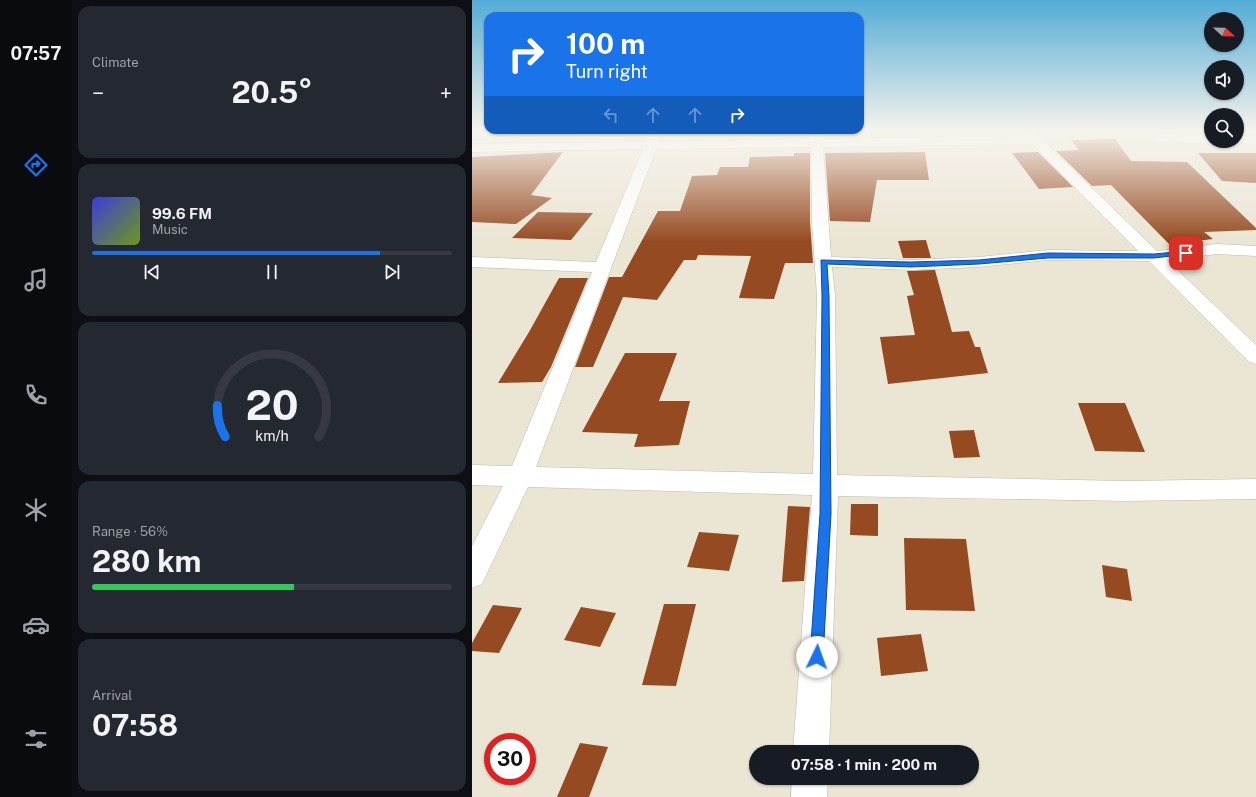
<!DOCTYPE html>
<html lang="en">
<head>
<meta charset="utf-8">
<style>
	:root { --surface:#171b24; --page:#242831; --text:#f1f3f6; --muted:#9ea1a6; --line:#363941; --accent:#1a73e8 }
	body { margin:0; font-family:"Public Sans",sans-serif; background:var(--page); color:var(--text); height:100vh; display:flex; flex-direction:column; font-size:15px; white-space:nowrap }
	* { box-sizing:border-box; margin:0 }
	p { font-size:13px; color:var(--muted) }
	.icon { flex:none; width:22px; height:22px; fill:none; stroke:currentColor; stroke-width:2; stroke-linecap:round; stroke-linejoin:round }
	.map { position:relative; flex:1; overflow:hidden }
	.details { display:flex; flex-direction:column; gap:6px; padding:6px; background:#0d0f14; width:400px }
	.details>* { flex:none }
	.guide { position:absolute; left:12px; top:12px; width:380px; height:122px; border-radius:12px; box-shadow:0 1px 3px #0004; background:#1a73e8; color:#fff; overflow:hidden }
	.needle { width:26px; rotate:112deg }
	.fabs { position:absolute; left:732px; top:12px; display:grid; gap:8px }
	.fabs a { display:grid; place-items:center; width:40px; height:40px; border-radius:50%; background:var(--surface); box-shadow:0 1px 3px #0004; font-size:20px }
	.speed { position:absolute; left:12px; top:733px; display:flex; gap:8px; font-size:20px; font-weight:700; text-align:center }
	.speed>* { display:grid; place-content:center; width:52px; height:52px; border-radius:50%; background:var(--surface); box-shadow:0 1px 3px #0004; line-height:1 }
	.speed .limit { border:6px solid #d22; background:#fff; color:#111 }
	.pin { position:absolute; display:grid; place-items:center; width:34px; height:34px; color:#fff; margin:-17px; border-radius:8px; box-shadow:0 2px 6px #0006 }
	.me { position:absolute; width:44px; margin:-22px; rotate:3deg; stroke-linejoin:round; filter:drop-shadow(0 0 3px #0008) }
	.turn { display:flex; align-items:center; gap:14px; height:84px; padding:0 16px; font-size:18px }
	.turn .icon { width:52px; height:52px; stroke-width:2.5 }
	.turn b { display:block; font-size:28px; line-height:34px }
	.lanes { display:flex; align-items:center; height:38px; padding:0 16px; background:#0003; justify-content:center; gap:20px; direction:ltr }
	.lanes .off { opacity:.35 }
	.big { font-size:30px; font-weight:700; line-height:1.1 }
	.details .tile { flex:1; display:flex; flex-direction:column; justify-content:center; gap:6px; min-width:0; padding:0 14px; border-radius:12px; background:var(--page) }
	.details .dial { align-items:center; gap:0 }
	.dial svg { height:104px; overflow:visible; fill:none; stroke:var(--line); stroke-width:7; stroke-linecap:round; text-anchor:middle }
	.dial text { fill:var(--text); stroke:none }
	.song { display:flex; align-items:center; gap:12px }
	.cover { width:48px; height:48px; border-radius:6px; background:linear-gradient(135deg,hsl(240 70% 55%),hsl(80 70% 35%)) }
	.played { height:4px; border-radius:2px; background:linear-gradient(90deg,var(--accent) 80%,var(--line) 80%) }
	.keys { display:flex; justify-content:space-around; direction:ltr }
	.heat { display:flex; justify-content:space-between; align-items:center; font-size:22px; direction:ltr }
	.charge { height:6px; border-radius:3px; background:linear-gradient(90deg,#34c759 56%,var(--line) 0) }
	.trip { position:absolute; left:277px; top:745px; width:230px; height:40px; border-radius:20px; background:var(--surface); box-shadow:0 1px 3px #0004; font-weight:700; line-height:40px; text-align:center }
	main { display:flex; flex:1; min-height:0 }
	.tabs { display:flex; flex-direction:column; width:72px; justify-content:space-around; align-items:center; background:#090b0e; color:var(--muted) }
	.tabs .icon { width:28px; height:28px }
	.tabs .active { color:var(--accent) }
	.tabs b { font-size:18px; color:var(--text) }
	.map>svg:first-child { display:block }
	.building { fill:#954a21 }
	.lines { fill:none; stroke-linecap:round; stroke-linejoin:round }
	.minor-casing { stroke:#bfbaaa; stroke-width:1 }
	.minor { fill:#fff; fill-rule:evenodd }
	.route { fill:#1a73e8; stroke:#114b97 }
</style>
</head>
<body>
<main>
<nav class="tabs">
<b>07:57</b>
<svg class="icon active" aria-label="directions" viewBox="0 0 24 24"><path d="M12 3l9 9-9 9-9-9zM9 14v-3h6M13 9l2 2-2 2"/></svg>
<svg class="icon" aria-label="music" viewBox="0 0 24 24"><path d="M9 18V5l10-2v13"/><circle cx="6" cy="18" r="3"/><circle cx="16" cy="16" r="3"/></svg>
<svg class="icon" aria-label="phone" viewBox="0 0 24 24"><path d="M5 4h4l2 5-3 2q2 4 5 5l2-3 5 2v4C11 20 4 13 5 4z"/></svg>
<svg class="icon" aria-label="climate" viewBox="0 0 24 24"><path d="M12 3v18M4 7l16 10M4 17L20 7"/></svg>
<svg class="icon" aria-label="car" viewBox="0 0 24 24"><path d="M5 17H2v-5l4-1 3-4h7l3 4 3 1v5h-3M9 17h6M6 11h13"/><circle cx="7" cy="17" r="2"/><circle cx="17" cy="17" r="2"/></svg>
<svg class="icon" aria-label="filters" viewBox="0 0 24 24"><path d="M4 7h16M4 17h16"/><circle cx="9" cy="7" r="2"/><circle cx="15" cy="17" r="2"/></svg>
</nav>
<section class="details">
<div class="tile"><p>Climate</p>
<div class="heat"><a>−</a><b class="big">20.5°</b><a>+</a></div>
</div>
<div class="tile">
<div class="song"><i class="cover"></i><div><b>99.6 FM</b><p>Music</p></div></div>
<div class="played"></div>
<div class="keys"><svg class="icon" aria-label="previous" viewBox="0 0 24 24"><path d="M18 5L8 12l10 7zM5 5v14"/></svg><svg class="icon" aria-label="pause" viewBox="0 0 24 24"><path d="M8 5v14M16 5v14"/></svg><svg class="icon" aria-label="next" viewBox="0 0 24 24"><path d="M6 5l10 7-10 7zM19 5v14"/></svg></div>
</div>
<div class="tile dial"><svg viewBox="0 0 100 80">
<path d="M14 69A42 42 0 1 1 86 69"/>
<path d="M14 69A42 42 0 0 1 8 45" stroke="#1a73e8"/>
<text x="50" y="56" font-size="32" font-weight="700">20</text>
<text x="50" y="72" font-size="11">km/h</text>
</svg></div>
<div class="tile"><p>Range · 56%</p><b class="big">280 km</b><div class="charge"></div></div>
<div class="tile"><p>Arrival</p><b class="big">07:58</b></div>
</section>
<div class="map">
<svg width="784" height="797" viewBox="0 0 784 797">
	<rect width="100%" height="100%" fill="#ebe5d4"/>
	<path class="building" d="M 643,139 L 659,161 L 715,162 L 784,228 L 784,230 L 732,232 L 741,239 L 697,244 L 639,185 L 620,186 L 584,151 L 607,150 L 599,140 Z
		M 91,152 L 59,195 L 80,198 L 44,224 L 0,222 L 0,157 Z
		M 453,152 L 457,180 L 405,180 L 398,222 L 358,221 L 353,153 Z
		M 566,152 L 601,187 L 567,189 L 540,153 Z
		M 322,153 L 338,153 L 338,222 L 341,263 L 313,263 L 302,299 L 267,298 L 279,256 L 226,255 L 224,260 L 212,260 L 185,300 L 151,297 L 121,367 L 103,367 L 137,277 L 150,277 L 186,211 L 208,211 L 220,176 L 245,175 L 248,167 L 276,167 L 278,157 L 322,156 Z
		M 726,153 L 784,153 L 784,183 L 750,181 Z
		M 66,212 L 121,213 L 99,240 L 40,238 Z
		M 454,240 L 459,258 L 431,258 L 426,241 Z
		M 463,270 L 480,332 L 497,331 L 503,347 L 508,347 L 516,373 L 416,384 L 408,337 L 443,335 L 435,296 L 442,295 L 435,271 Z
		M 87,278 L 116,278 L 79,367 L 70,382 L 26,383 L 57,332 Z
		M 153,353 L 205,353 L 187,401 L 218,401 L 207,445 L 162,447 L 166,434 L 110,432 Z
		M 606,403 L 653,403 L 673,452 L 623,451 Z
		M 502,430 L 508,457 L 482,458 L 477,431 Z
		M 379,504 L 406,504 L 406,536 L 378,535 Z
		M 316,506 L 338,507 L 332,581 L 310,582 Z
		M 227,532 L 267,535 L 257,571 L 215,567 Z
		M 432,538 L 494,539 L 503,611 L 434,610 Z
		M 630,565 L 655,569 L 660,601 L 634,597 Z
		M 192,604 L 224,604 L 204,686 L 170,685 Z
		M 21,605 L 50,608 L 27,653 L 0,651 L 0,643 Z
		M 109,607 L 144,613 L 128,647 L 92,640 Z
		M 449,634 L 456,671 L 409,676 L 405,638 Z
		M 108,743 L 136,747 L 117,797 L 85,797 Z"/>
	<g class="lines">
		<defs>
			<path id="minor" d="M 179,131 L 190,132 L 186,142 L 338,139 L 337,131 L 349,131 L 351,139 L 553,136 L 548,131 L 561,131 L 685,251 L 745,244 L 784,246 L 784,256 L 745,254 L 695,260 L 784,345 L 784,364 L 777,362 L 677,261 L 576,260 L 507,267 L 439,270 L 360,267 L 363,296 L 365,475 L 653,481 L 784,479 L 784,499 L 653,501 L 366,496 L 357,752 L 321,752 L 340,495 L 56,487 L 10,584 L 0,588 L 0,546 L 31,486 L 0,485 L 0,465 L 40,466 L 120,272 L 0,267 L 0,257 L 124,262 L 171,149 L 0,152 L 0,144 L 174,142 ZM 560,144 L 666,251 L 576,250 L 507,257 L 439,260 L 359,257 L 351,147 ZM 339,147 L 340,222 L 345,296 L 341,474 L 64,467 L 184,149 Z
				M 687,135 L 739,136 L 739,141 L 744,141 L 739,144 L 683,142 L 681,139 L 683,136 Z
				M 765,136 L 784,136 L 784,144 L 761,143 L 760,141 L 765,141 Z
				M 320,778 L 356,778 L 355,797 L 319,797 Z"/>
		</defs>
		<use href="#minor" class="minor-casing"/>
		<use href="#minor" class="minor"/>
	</g>
	<linearGradient id="sky" x2="0" y2="1"><stop stop-color="#53acd7"/><stop offset="0.54" stop-color="#f6f3ec"/><stop offset="1" stop-color="#f6f3ec" stop-opacity="0"/></linearGradient>
	<rect width="784" height="242" fill="url(#sky)"/>
	<path class="route" d="M 714,251 L 716,251 L 716,254 L 682,258 L 576,258 L 507,264 L 439,267 L 355,264 L 357,296 L 359,514 L 351,657 L 349,662 L 345,663 L 340,662 L 338,657 L 348,514 L 350,296 L 349,260 L 439,262 L 507,260 L 576,253 L 682,254 Z"/>
</svg>
<div class="fabs">
<a><svg class="needle" viewBox="-14 -14 28 28"><path d="M0-13l5 13h-10z" fill="#e53935"/><path d="M0 13l5-13h-10z" fill="#9ea1a6"/></svg></a>
<a><svg class="icon" aria-label="sound" viewBox="0 0 24 24"><path d="M4 9h4l5-4v14l-5-4H4zM17 9q2 3 0 6"/></svg></a>
<a><svg class="icon" aria-label="search" viewBox="0 0 24 24"><circle cx="10" cy="10" r="6"/><path d="M15 15l6 6"/></svg></a>
</div>
<div class="speed"><div class="limit">30</div></div>
<div class="pin" style="left:714px;top:253px;background:#d93025"><svg class="icon" aria-label="arrive" viewBox="0 0 24 24"><path d="M6 21V4h12l-3 4 3 4H6"/></svg></div>
<svg class="me" style="left:345px;top:657px" viewBox="-20 -20 40 40"><circle r="19" fill="#fff"/><path d="M0-13L10 11 0 6-10 11z" fill="#1a73e8"/></svg>
<div class="trip">07:58 · 1 min · 200 m</div>
<div class="guide">
<div class="turn"><svg class="icon" aria-label="right" viewBox="0 0 24 24"><path d="M7 20v-9h11M14 6l5 5-5 5"/></svg><div><b>100 m</b>Turn right</div></div>
<div class="lanes"><svg class="icon off" aria-label="left" viewBox="0 0 24 24"><path d="M17 20v-9H6M10 6l-5 5 5 5"/></svg><svg class="icon off" aria-label="ahead" viewBox="0 0 24 24"><path d="M12 20V5M6 11l6-6 6 6"/></svg><svg class="icon off" aria-label="ahead" viewBox="0 0 24 24"><path d="M12 20V5M6 11l6-6 6 6"/></svg><svg class="icon" aria-label="right" viewBox="0 0 24 24"><path d="M7 20v-9h11M14 6l5 5-5 5"/></svg></div>
</div>
</div>
</main>
</body>
</html>
